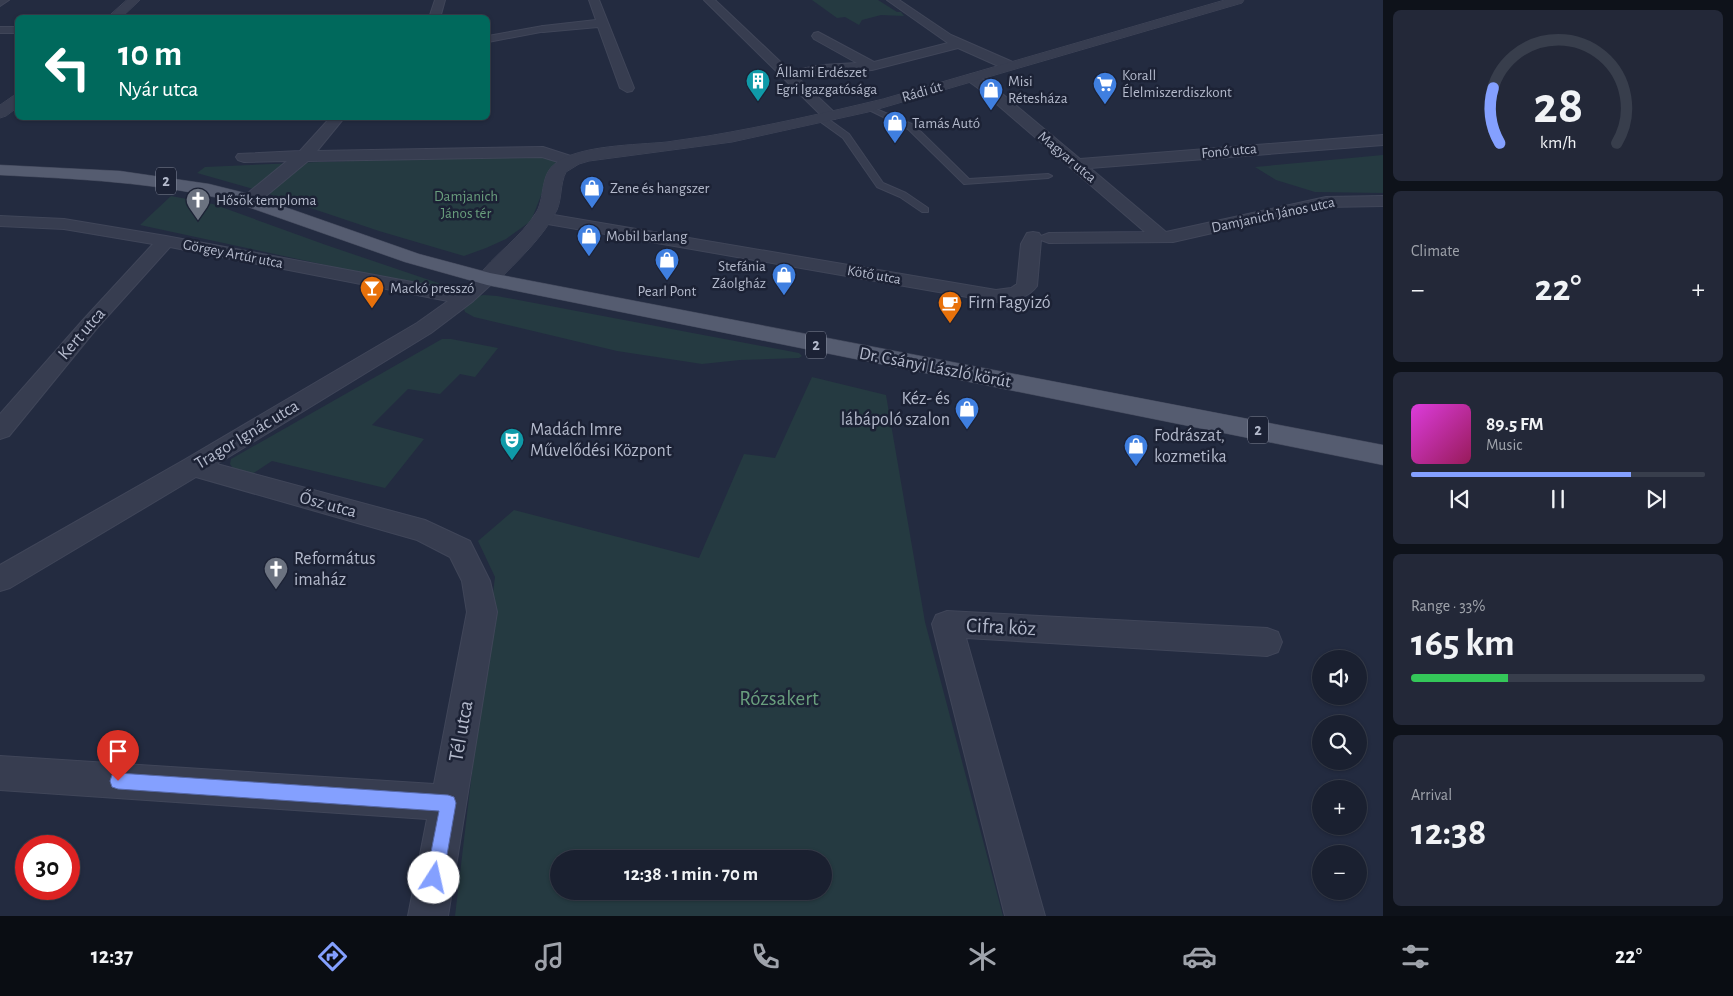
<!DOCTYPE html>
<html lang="en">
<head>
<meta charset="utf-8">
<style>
	:root { --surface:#1a2030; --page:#232838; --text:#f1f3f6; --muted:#9fa3ab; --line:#383e4c; --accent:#84a0ff }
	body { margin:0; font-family:"Alegreya Sans",sans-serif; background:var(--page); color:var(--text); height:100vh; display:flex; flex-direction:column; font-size:19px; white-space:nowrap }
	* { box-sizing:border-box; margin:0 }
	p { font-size:16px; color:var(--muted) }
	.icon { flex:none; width:28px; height:28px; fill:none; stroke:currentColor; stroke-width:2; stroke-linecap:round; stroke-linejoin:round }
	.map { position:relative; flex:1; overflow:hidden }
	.side { display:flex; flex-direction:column; gap:10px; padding:10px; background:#0e121a; width:350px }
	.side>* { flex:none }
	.banner { position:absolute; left:15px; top:15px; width:475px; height:105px; border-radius:8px; box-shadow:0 1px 4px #0004,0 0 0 1px var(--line); background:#00695c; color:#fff; overflow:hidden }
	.buttons { position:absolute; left:1312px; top:650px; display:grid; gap:10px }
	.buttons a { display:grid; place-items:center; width:55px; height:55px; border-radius:50%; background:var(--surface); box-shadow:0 1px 4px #0004,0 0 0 1px var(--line); font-size:25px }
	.speed { position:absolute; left:15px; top:835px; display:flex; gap:10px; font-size:25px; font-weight:700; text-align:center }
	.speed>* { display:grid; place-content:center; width:65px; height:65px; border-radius:50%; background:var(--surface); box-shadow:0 1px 4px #0004,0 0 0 1px var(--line); line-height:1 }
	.speed .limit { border:8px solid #d22; background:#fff; color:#111 }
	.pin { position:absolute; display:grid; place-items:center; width:42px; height:42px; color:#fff; margin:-51px -21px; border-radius:50% 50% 50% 0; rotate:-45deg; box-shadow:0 0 5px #0007 }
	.pin .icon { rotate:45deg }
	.me { position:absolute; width:55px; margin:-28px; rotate:10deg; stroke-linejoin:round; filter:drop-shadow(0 0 4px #0008) }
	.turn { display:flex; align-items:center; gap:18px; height:105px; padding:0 20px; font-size:22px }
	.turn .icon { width:65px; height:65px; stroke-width:2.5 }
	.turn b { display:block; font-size:35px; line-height:42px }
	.big { font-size:38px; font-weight:700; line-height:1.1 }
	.side .tile { flex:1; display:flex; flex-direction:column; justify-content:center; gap:8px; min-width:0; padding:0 18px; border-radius:8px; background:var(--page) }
	.side .dial { align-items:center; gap:0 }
	.dial svg { height:130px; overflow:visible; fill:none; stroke:var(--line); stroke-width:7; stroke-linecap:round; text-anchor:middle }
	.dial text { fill:var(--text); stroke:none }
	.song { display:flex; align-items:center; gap:15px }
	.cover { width:60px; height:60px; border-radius:8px; background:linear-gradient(135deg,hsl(300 70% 55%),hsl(330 70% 35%)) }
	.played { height:5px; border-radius:2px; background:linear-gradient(90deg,var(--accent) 75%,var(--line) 75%) }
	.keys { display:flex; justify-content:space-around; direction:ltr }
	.heat { display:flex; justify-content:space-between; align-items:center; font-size:28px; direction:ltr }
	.charge { height:8px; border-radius:4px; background:linear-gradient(90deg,#34c759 33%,var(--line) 0) }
	.trip { position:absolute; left:550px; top:850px; width:282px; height:50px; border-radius:25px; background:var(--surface); box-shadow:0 1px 4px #0004,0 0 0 1px var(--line); font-weight:700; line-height:50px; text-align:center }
	.tab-bar { display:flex; height:80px; justify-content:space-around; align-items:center; background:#0a0d13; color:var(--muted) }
	.tab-bar .icon { width:35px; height:35px }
	.tab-bar .selected { color:var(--accent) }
	.tab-bar b { font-size:22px; color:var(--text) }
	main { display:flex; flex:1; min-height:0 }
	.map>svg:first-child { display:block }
	.green { fill:#253a41; fill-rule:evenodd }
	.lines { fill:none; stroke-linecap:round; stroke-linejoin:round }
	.service-casing { stroke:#404659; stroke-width:2 }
	.pedestrian-casing { stroke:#404659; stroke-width:2 }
	.minor-casing { stroke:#404659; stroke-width:2 }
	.tertiary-casing { stroke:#404659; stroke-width:1 }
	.primary-casing { stroke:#404659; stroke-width:1 }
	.service { fill:#373d50; fill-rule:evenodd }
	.pedestrian { fill:#373d50; fill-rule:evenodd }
	.minor { fill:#373d50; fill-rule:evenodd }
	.tertiary { fill:#373d50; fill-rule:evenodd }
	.primary { fill:#555c70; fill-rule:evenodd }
	.route { fill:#84a0ff; stroke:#5668a6 }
	.labels { text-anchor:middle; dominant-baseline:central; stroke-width:5; stroke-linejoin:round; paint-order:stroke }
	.far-poi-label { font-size:15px; fill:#b3b9cb; stroke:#1c2235; text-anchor:start }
	.far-street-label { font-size:15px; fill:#b3b9cb; stroke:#1c2235 }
	.far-park-label { font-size:15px; fill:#699e7d; stroke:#1c2235 }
	.shield { fill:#1c2235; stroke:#868c9e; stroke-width:1 }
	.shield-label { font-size:16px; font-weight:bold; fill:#b3b9cb }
	.poi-label { font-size:18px; fill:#b3b9cb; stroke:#1c2235; text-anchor:start }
	.street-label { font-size:18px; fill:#b3b9cb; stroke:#1c2235 }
	.near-street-label { font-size:21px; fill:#b3b9cb; stroke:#1c2235 }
	.near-park-label { font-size:21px; fill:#699e7d; stroke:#1c2235 }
</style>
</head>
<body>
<main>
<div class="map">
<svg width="1383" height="916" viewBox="0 0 1383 916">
	<rect width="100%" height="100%" fill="#232b40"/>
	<path class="green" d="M 812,0 L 878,0 L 897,12 L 901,12 L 904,16 L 881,15 L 862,20 L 859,25 L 845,17 L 837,18 Z
		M 541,155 L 558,159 L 551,170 L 531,221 L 506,239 L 486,248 L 464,256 L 379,231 L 260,191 L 197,173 L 205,167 L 319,162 Z
		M 1383,155 L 1383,193 L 1315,192 L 1276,180 L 1255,167 Z
		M 171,196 L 213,204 L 326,245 L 450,287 L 446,291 L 140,225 Z
		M 484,295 L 497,296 L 799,353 L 802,356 L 799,358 L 740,360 L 702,364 L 617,351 L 474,317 L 465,312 L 463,306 L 477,296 Z
		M 442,339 L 451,339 L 498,348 L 475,377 L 460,374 L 440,394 L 408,389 L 372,425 L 424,439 L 385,488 L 272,461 L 252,474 L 234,470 L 230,464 L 231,459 Z
		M 812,377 L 886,395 L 925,622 L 1003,916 L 455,916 L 495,577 L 478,541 L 514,510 L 699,558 L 744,454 L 775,458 ZM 559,859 L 824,859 L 824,891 L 559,891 Z"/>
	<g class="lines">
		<defs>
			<path id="service" d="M 865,106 L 869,106 L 914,125 L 969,179 L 1048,174 L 1052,176 L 1048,178 L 964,184 L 908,129 L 865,108 Z
				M 818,116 L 824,116 L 849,134 L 883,183 L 906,193 L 928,208 L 928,212 L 922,212 L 900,197 L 877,187 L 843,138 L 818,120 Z"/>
			<path id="pedestrian" d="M 543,26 L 546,27 L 546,31 L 488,42 L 488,36 Z"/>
			<path id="minor" d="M 0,0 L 9,0 L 0,6 Z
				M 435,0 L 445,0 L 440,18 L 429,18 Z
				M 589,0 L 599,0 L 634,88 L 632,91 L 627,92 L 620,88 L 598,27 L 543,32 L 537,29 L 543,26 L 596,20 Z
				M 704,0 L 715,0 L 790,71 L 823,65 L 857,63 L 814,39 L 812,36 L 814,33 L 818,32 L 874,62 L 948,43 L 887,0 L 899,0 L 951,35 L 1015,63 L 1016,66 L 1010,70 L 1005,69 L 958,48 L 872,70 L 823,73 L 797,77 L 835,113 L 837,116 L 835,119 L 825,119 Z
				M 0,27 L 18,27 L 18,33 L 0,33 Z
				M 971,74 L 988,82 L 1080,159 L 1383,135 L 1383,145 L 1090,168 L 1166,232 L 1326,197 L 1383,196 L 1383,206 L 1326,207 L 1173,242 L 1049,243 L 1041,240 L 1037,286 C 1027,300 1011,300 996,302 L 542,223 L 536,222 L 533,218 L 536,214 L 542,213 L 996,290 L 1011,288 L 1017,284 L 1021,244 L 1027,233 L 1033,232 L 1039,233 L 1041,236 L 1049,233 L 1145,232 L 978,88 L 964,78 Z
				M 330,118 L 344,118 L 317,151 L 543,147 L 577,158 L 579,161 L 577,164 L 571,166 L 542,157 L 308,161 L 255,205 L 243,205 L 241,201 L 243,197 L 287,161 L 244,162 L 238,160 L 236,157 L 238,154 L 300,151 Z
				M 0,216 L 64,219 L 166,236 L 460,291 C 471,283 479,271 494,275 L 497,279 L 472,302 L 431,333 L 217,464 L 425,520 L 470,541 L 490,581 L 497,612 L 448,916 L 408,916 L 427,819 L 0,790 L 0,756 L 434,784 L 467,612 L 462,581 L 450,557 L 417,540 L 196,477 L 10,588 L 0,591 L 0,565 L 184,460 L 417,323 L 448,301 L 170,247 L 97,328 L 9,436 L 0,439 L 0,414 L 83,320 L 153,244 L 64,229 L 0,226 Z
				M 947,611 L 1267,628 L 1278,632 L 1282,642 L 1278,652 L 1267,656 L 966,638 L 1045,916 L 1005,916 L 932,624 L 936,615 Z"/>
			<path id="tertiary" d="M 127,0 L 140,0 L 121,18 L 107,18 Z
				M 1225,0 L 1244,0 L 1242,3 L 868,112 L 732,142 L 589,161 L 579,164 L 566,172 C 560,184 562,198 557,210 C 543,238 517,261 495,284 L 487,285 L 479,284 L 476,279 C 494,254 521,238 537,211 C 545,196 540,174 556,163 C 579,145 637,145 667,142 C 680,140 694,138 708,136 C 767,126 825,113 883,99 Z
				M 18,95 L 18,107 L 6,116 L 0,118 L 0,105 L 13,96 Z"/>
			<path id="primary" d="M 0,165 L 120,171 L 209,184 L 245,193 L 419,254 L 490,273 L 1383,445 L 1383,465 L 487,285 L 405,262 L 231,201 C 155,182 78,179 0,175 Z"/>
		</defs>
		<use href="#service" class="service-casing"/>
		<use href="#pedestrian" class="pedestrian-casing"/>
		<use href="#minor" class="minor-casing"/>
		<use href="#tertiary" class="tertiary-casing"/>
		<use href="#primary" class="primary-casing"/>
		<use href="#service" class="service"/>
		<use href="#pedestrian" class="pedestrian"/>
		<use href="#minor" class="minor"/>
		<use href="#tertiary" class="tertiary"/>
		<use href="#primary" class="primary"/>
	</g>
	<path class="route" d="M 118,773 L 448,795 L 454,797 L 456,803 L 443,878 L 441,885 L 434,887 L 428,885 L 426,878 L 439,811 L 118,789 L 112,787 L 110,781 L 112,775 Z"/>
	<defs>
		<symbol id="building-pin" viewBox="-11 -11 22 30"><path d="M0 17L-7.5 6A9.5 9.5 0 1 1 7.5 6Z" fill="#0f9aa8" stroke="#1c2235"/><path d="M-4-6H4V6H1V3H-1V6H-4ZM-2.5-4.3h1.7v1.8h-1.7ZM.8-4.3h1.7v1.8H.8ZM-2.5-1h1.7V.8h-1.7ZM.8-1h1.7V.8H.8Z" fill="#fff"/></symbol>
		<symbol id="supermarket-pin" viewBox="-11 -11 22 30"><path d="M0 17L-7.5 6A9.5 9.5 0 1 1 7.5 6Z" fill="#3f7fe0" stroke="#1c2235"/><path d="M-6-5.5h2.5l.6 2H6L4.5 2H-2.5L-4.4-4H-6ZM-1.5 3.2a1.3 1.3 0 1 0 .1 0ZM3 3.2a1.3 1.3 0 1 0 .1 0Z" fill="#fff"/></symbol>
		<symbol id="shop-pin" viewBox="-11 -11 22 30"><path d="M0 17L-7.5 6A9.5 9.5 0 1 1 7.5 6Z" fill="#3f7fe0" stroke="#1c2235"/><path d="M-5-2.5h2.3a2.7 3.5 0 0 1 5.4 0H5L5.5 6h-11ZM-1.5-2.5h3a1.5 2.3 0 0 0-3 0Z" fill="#fff"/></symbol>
		<symbol id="church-pin" viewBox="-11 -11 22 30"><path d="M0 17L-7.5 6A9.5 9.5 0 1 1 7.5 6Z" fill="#6b7280" stroke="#1c2235"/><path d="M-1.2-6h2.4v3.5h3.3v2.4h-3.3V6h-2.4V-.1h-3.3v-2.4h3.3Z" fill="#fff"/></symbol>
		<symbol id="bar-pin" viewBox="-11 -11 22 30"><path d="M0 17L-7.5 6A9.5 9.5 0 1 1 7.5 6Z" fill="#e8710a" stroke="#1c2235"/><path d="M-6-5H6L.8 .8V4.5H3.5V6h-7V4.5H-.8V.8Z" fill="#fff"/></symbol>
		<symbol id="cafe-pin" viewBox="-11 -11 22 30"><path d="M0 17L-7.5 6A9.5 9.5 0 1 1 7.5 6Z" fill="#e8710a" stroke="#1c2235"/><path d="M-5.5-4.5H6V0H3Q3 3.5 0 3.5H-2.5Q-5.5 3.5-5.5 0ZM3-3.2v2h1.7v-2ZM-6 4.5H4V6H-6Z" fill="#fff"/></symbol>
		<symbol id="theatre-pin" viewBox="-11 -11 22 30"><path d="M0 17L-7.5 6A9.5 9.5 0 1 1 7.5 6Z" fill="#0f9aa8" stroke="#1c2235"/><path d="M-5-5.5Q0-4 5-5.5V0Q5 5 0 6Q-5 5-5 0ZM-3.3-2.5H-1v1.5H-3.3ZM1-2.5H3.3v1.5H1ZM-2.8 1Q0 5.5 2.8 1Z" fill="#fff"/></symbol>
	</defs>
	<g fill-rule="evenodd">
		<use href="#building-pin" x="744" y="67" width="28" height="38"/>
		<use href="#supermarket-pin" x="1091" y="70" width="28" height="38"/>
		<use href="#shop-pin" x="977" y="76" width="28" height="38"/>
		<use href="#shop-pin" x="881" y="109" width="28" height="38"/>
		<use href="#shop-pin" x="578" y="174" width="28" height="38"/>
		<use href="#church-pin" x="184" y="186" width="28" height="38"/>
		<use href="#shop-pin" x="575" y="222" width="28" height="38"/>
		<use href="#shop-pin" x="653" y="246" width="28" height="38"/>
		<use href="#shop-pin" x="770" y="261" width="28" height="38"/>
		<use href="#bar-pin" x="358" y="274" width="28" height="38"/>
		<use href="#cafe-pin" x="936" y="289" width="28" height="38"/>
		<use href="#shop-pin" x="953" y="395" width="28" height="38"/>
		<use href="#theatre-pin" x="498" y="426" width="28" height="38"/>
		<use href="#shop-pin" x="1122" y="432" width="28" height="38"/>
		<use href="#church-pin" x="262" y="555" width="28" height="38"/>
	</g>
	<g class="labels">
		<g class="far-poi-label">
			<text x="776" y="72">Állami Erdészet<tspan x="776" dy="17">Egri Igazgatósága</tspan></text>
			<text x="1122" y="75">Korall<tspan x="1122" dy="17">Élelmiszerdiszkont</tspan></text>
			<text x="1008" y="81">Misi<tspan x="1008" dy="17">Rétesháza</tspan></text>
			<text x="912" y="123">Tamás Autó</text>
			<text x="610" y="188">Zene és hangszer</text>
			<text x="216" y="200">Hősök temploma</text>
			<text x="606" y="236">Mobil barlang</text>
			<text x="766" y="266" text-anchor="end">Stefánia<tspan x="766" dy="17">Záolgház</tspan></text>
			<text x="390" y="288">Mackó presszó</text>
			<text x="667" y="291" text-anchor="middle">Pearl Pont</text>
		</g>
		<g class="far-street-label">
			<text transform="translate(922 92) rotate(-16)">Rádi út</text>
			<text transform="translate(1229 151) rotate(-5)">Fonó utca</text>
			<text transform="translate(1067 157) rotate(40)">Magyar utca</text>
			<text transform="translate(1273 215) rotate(-12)">Damjanich János utca</text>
			<text transform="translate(233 254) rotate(11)">Görgey Artúr utca</text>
			<text transform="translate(874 275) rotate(10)">Kötő utca</text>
		</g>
		<g class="far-park-label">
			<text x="466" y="196">Damjanich<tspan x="466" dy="17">János tér</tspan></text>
		</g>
		<g class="shield">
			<rect x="156" y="167.5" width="20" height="27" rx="4"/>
			<rect x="806" y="331.5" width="20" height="27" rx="4"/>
			<rect x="1248" y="416.5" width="20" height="27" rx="4"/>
		</g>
		<g class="shield-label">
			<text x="166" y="181">2</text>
			<text x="816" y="345">2</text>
			<text x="1258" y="430">2</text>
		</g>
		<g class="poi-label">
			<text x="968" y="303">Firn Fagyizó</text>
			<text x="950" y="399" text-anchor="end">Kéz- és<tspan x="950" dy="21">lábápoló szalon</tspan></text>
			<text x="530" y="430">Madách Imre<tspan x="530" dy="21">Művelődési Központ</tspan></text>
			<text x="1154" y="436">Fodrászat,<tspan x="1154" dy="21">kozmetika</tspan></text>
			<text x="294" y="559">Református<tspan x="294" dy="21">imaház</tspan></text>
		</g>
		<g class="street-label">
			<text transform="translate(82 334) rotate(-49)">Kert utca</text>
			<text transform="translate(935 368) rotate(11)">Dr. Csányi László körút</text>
			<text transform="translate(247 435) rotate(-31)">Tragor Ignác utca</text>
			<text transform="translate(328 505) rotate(15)">Ősz utca</text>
		</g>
		<g class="near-street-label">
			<text transform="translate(1001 627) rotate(3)">Cifra köz</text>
			<text transform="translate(461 731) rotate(-80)">Tél utca</text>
		</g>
		<g class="near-park-label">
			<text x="779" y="698">Rózsakert</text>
		</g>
	</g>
</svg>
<div class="buttons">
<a><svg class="icon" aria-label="sound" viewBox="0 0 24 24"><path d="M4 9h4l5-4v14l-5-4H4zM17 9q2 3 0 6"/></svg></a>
<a><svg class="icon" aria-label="search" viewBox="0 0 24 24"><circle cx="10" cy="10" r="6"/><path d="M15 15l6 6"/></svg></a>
<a>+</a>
<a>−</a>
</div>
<div class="speed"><div class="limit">30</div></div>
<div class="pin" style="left:118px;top:781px;background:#d93025"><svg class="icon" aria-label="arrive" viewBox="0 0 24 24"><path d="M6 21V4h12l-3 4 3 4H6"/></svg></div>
<svg class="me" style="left:434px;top:878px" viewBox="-20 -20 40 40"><circle r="19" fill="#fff"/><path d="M0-13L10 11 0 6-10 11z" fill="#84a0ff"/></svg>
<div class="trip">12:38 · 1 min · 70 m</div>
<div class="banner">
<div class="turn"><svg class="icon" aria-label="left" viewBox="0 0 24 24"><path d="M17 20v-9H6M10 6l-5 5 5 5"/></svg><div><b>10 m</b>Nyár utca</div></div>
</div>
</div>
<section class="side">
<div class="tile dial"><svg viewBox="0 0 100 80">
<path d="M14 69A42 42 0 1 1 86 69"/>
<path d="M14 69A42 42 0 0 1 10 35" stroke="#84a0ff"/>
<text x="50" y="56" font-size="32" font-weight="700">28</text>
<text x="50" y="72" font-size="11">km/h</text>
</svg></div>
<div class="tile"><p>Climate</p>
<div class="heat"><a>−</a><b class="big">22°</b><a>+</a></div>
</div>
<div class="tile">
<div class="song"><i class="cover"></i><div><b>89.5 FM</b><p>Music</p></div></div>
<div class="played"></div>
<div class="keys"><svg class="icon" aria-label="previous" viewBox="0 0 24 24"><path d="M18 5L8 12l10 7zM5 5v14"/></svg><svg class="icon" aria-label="pause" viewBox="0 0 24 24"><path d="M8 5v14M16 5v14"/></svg><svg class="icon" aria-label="next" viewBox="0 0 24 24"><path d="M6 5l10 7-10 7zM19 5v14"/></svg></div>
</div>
<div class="tile"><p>Range · 33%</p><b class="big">165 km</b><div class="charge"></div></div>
<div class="tile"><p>Arrival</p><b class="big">12:38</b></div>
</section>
</main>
<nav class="tab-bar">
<b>12:37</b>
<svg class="icon selected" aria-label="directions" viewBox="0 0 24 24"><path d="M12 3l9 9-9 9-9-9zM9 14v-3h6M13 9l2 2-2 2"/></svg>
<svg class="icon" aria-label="music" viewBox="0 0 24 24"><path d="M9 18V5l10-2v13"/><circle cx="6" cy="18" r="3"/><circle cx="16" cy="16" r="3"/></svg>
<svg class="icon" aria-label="phone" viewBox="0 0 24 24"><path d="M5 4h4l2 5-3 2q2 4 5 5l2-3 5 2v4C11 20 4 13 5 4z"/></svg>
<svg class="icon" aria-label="climate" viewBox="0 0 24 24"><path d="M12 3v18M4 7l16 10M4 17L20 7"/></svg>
<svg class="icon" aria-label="car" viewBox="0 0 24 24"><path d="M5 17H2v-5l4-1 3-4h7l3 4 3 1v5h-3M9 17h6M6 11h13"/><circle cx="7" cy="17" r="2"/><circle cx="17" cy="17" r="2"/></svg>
<svg class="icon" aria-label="filters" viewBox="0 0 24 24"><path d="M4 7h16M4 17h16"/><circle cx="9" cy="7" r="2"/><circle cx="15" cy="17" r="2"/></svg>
<b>22°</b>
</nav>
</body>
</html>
